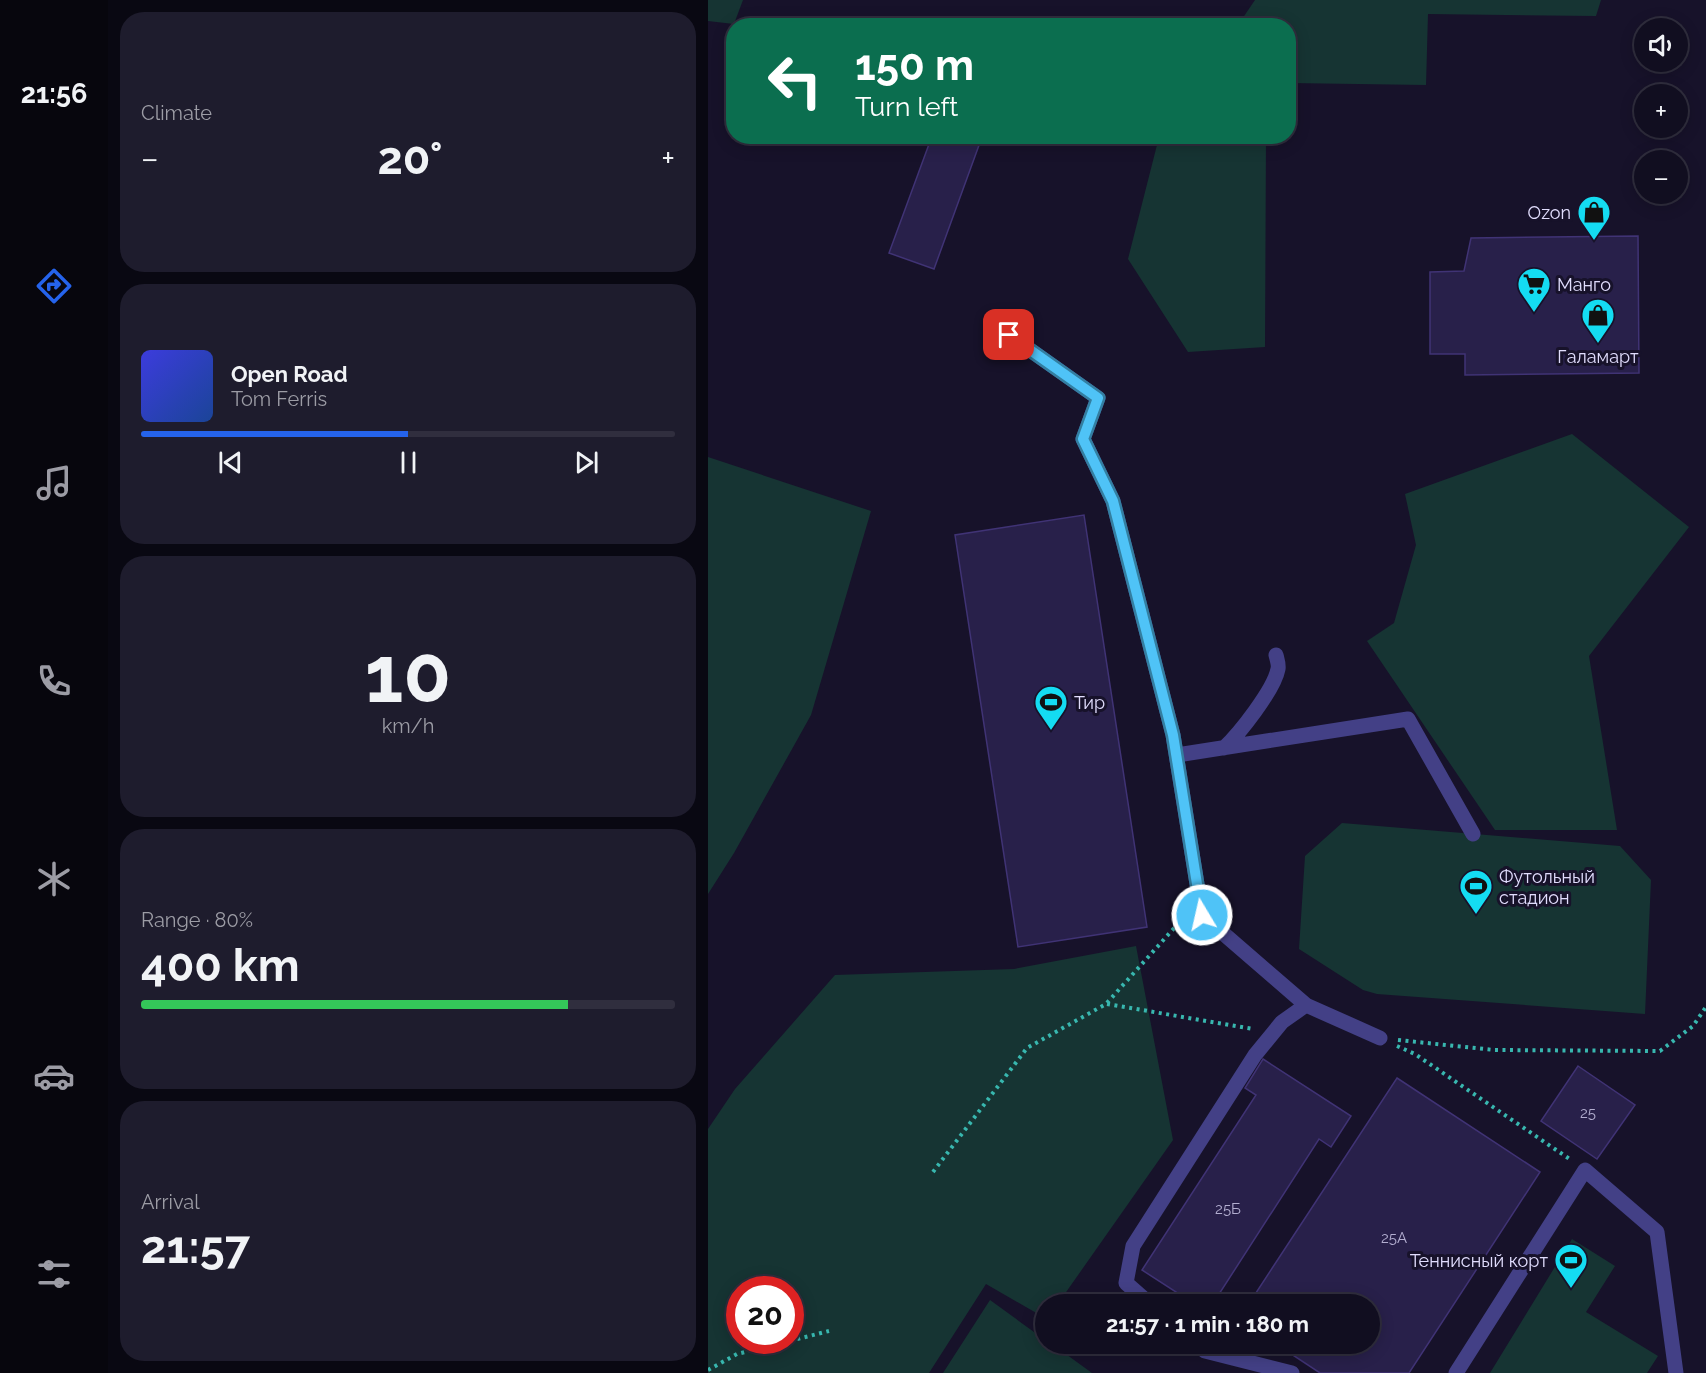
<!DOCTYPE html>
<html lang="en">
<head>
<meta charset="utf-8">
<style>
	:root { --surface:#110e20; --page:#1e1c2d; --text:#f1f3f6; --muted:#9c9ca5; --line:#302e3e; --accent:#2563eb }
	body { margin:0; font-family:Raleway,sans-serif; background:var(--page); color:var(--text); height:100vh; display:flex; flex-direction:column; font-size:22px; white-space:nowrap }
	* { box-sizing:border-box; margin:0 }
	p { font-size:20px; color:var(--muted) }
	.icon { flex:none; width:33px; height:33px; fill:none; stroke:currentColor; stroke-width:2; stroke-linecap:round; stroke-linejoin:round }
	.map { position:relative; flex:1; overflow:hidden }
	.drawer { display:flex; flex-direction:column; gap:12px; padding:12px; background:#090812; width:600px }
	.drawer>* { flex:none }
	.hud { position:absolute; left:18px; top:18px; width:570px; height:126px; border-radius:24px; box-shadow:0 3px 15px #0003,0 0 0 2px var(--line); background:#0b6e4f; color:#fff; overflow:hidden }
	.buttons { position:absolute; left:926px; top:18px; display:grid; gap:12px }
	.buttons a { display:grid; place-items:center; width:54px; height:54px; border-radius:50%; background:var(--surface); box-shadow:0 3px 15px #0003,0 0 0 2px var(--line); font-size:30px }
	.speed { position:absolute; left:18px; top:1276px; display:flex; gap:12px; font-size:30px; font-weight:700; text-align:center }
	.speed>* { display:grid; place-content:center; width:78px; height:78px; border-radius:50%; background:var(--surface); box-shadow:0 3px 15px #0003,0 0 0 2px var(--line); line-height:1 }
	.speed .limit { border:9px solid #d22; background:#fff; color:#111 }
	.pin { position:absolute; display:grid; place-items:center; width:51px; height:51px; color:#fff; margin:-26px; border-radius:12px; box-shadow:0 3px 9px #0006 }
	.me { position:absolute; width:66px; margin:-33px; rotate:351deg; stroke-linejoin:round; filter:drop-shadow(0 0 4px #0008) }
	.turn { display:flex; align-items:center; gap:21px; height:126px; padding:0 30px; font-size:27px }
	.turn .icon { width:78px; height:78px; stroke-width:2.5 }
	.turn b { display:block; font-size:42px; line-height:51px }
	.big { font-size:45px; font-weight:700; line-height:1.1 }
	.drawer .card { flex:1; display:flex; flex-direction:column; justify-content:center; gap:9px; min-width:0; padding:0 21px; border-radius:24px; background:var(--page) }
	.drawer .dial { align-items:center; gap:0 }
	.dial b { font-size:78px; line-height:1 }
	.song { display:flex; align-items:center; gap:18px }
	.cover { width:72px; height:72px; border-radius:9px; background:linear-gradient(135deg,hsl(240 70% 55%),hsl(220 70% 35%)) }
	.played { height:6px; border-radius:3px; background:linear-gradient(90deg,var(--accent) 50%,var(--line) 50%) }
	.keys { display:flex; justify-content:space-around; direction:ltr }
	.heat { display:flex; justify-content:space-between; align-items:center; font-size:33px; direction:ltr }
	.charge { height:9px; border-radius:4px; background:linear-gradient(90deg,#34c759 80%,var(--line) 0) }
	.trip { position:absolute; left:327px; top:1294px; width:345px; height:60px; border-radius:30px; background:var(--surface); box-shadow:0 3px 15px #0003,0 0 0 2px var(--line); font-weight:700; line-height:60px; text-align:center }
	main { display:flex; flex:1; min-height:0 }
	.tab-bar { display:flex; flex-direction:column; width:108px; justify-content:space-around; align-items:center; background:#07060d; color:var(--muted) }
	.tab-bar .icon { width:42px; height:42px }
	.tab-bar .current { color:var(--accent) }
	.tab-bar b { font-size:27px; color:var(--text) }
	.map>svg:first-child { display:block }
	.green { fill:#163433; fill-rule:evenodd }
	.building { fill:#28204a; stroke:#403375; stroke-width:1.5 }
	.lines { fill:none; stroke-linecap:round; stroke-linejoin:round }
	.path { stroke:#38b7af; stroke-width:4; stroke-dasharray:3 4.5; stroke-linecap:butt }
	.minor { stroke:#434086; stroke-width:15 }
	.route-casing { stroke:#337fa1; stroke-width:15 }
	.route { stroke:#4fc3f7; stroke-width:10 }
	.labels { text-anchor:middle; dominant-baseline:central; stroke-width:6; stroke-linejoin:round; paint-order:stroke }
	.number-label { font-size:15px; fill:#b3aed0 }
	.poi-label { font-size:18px; fill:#e1ddfd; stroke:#17122a; text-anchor:start }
</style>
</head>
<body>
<main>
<nav class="tab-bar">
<b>21:56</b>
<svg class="icon current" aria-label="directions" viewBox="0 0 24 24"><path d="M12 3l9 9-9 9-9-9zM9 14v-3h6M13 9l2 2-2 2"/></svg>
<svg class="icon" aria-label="music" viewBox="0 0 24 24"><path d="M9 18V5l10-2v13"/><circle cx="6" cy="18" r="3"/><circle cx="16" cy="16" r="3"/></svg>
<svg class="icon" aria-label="phone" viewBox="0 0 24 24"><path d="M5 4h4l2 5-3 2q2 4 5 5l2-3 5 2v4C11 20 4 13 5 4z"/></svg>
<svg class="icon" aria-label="climate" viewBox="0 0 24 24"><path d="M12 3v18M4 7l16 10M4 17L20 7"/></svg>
<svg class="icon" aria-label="car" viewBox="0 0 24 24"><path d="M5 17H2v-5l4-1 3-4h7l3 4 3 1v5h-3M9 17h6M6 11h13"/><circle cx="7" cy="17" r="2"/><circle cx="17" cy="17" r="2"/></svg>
<svg class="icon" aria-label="filters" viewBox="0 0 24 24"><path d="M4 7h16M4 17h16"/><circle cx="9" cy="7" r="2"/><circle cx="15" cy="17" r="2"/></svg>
</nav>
<section class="drawer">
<div class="card"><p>Climate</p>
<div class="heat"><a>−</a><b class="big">20°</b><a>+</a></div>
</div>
<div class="card">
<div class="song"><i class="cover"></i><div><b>Open Road</b><p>Tom Ferris</p></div></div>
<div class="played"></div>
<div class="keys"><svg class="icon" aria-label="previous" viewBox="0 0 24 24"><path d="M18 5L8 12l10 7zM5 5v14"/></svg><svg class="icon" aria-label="pause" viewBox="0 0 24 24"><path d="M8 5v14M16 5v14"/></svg><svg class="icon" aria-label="next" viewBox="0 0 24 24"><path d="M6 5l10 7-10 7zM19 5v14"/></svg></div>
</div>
<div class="card dial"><b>10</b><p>km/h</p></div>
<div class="card"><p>Range · 80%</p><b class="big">400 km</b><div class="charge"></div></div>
<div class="card"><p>Arrival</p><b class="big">21:57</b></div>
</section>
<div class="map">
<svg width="998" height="1373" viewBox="0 0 998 1373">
	<rect width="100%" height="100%" fill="#17122a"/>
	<path class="green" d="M 0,0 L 35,0 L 26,24 L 0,21 Z
		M 547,0 L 893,0 L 888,16 L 720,14 L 718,85 L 581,83 L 580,26 L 530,25 Z
		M 453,136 L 558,137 L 557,347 L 480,352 L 420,259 L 450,141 Z
		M 864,434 L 981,527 L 881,656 L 909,830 L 787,830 L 659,641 L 686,623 L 708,545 L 697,494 Z
		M 0,457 L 163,511 L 103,715 L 26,853 L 0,894 Z
		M 634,823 L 912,846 L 943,880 L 937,1014 L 669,994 L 655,990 L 591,949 L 597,856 Z
		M 428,946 L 465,1140 L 349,1305 L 338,1305 L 337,1318 L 278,1284 L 221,1373 L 0,1373 L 0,1129 L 27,1089 L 127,975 L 306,969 ZM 32,1290 L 82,1290 L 82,1341 L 32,1341 Z
		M 864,1239 L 907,1266 L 878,1312 L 950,1356 L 939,1373 L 782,1373 Z
		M 282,1300 L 337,1340 L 338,1344 L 344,1344 L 384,1373 L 235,1373 Z"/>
	<path class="building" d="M 224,136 L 274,137 L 226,269 L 181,253 Z
		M 930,236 L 931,373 L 757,375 L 757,354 L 722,354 L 722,272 L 756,271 L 763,238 Z
		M 376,515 L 439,927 L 310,947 L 247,535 Z
		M 555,1059 L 643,1116 L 623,1147 L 611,1139 L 504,1305 L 488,1305 L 434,1270 L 548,1095 L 537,1088 Z
		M 870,1066 L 927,1105 L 889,1159 L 833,1121 Z
		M 689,1078 L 832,1172 L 701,1373 L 612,1373 L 568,1344 L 662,1344 L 662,1305 L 540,1305 Z"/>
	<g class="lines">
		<path class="path" d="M 399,1004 L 545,1029
			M 690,1040 L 786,1050 L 952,1051 L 985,1026 L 998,1007
			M 689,1046 L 707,1054 L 863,1160
			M 225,1172 L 319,1048 L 398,1004 L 477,916
			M 82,1341 L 121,1331
			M 0,1370 L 29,1354 L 81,1341"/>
		<path class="minor" d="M 301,335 L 390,398 L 375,439 L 405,501 L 465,735 L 494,915 L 598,1005 L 672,1038
			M 516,748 C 531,734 566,690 570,669 C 571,665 569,659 568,655
			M 469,755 L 700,719 L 765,834
			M 443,1305 L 418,1283 L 425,1246 L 547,1055 L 574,1022 L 598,1005
			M 489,1344 L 497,1351 L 584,1373
			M 748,1373 L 877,1170 L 949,1232 L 968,1373"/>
	</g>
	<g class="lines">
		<defs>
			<path id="route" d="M 301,335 L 390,398 L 375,439 L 405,501 L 465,735 L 494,915"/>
		</defs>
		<use href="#route" class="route-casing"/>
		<use href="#route" class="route"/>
	</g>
	<defs>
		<symbol id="shop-pin" viewBox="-11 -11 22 30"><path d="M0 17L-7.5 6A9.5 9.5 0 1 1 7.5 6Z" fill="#14dcf2" stroke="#17122a"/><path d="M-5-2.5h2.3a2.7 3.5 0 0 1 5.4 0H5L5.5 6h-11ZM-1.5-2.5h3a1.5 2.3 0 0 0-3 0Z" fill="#111"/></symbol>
		<symbol id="supermarket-pin" viewBox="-11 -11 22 30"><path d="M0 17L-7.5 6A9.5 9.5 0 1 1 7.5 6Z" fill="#14dcf2" stroke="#17122a"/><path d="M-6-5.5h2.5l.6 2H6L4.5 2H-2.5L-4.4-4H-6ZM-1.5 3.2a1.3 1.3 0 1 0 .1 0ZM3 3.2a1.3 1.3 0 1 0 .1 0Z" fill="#111"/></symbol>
		<symbol id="stadium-pin" viewBox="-11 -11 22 30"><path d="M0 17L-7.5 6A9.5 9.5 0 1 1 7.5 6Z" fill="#14dcf2" stroke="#17122a"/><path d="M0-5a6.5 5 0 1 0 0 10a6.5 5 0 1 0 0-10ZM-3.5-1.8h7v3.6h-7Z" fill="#111"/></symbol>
	</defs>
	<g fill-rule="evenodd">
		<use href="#shop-pin" x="867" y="193" width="38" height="52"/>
		<use href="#supermarket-pin" x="807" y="265" width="38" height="52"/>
		<use href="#shop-pin" x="871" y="296" width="38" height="52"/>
		<use href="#stadium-pin" x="324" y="683" width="38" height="52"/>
		<use href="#stadium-pin" x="749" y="867" width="38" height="52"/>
		<use href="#stadium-pin" x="844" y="1241" width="38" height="52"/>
	</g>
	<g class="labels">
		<g class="number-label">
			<text x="880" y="1113">25</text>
			<text x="520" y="1209">25Б</text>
			<text x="686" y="1238">25А</text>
		</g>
		<g class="poi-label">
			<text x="863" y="212" text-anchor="end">Ozon</text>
			<text x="849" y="284">Манго</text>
			<text x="890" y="356" text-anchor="middle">Галамарт</text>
			<text x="366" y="702">Тир</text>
			<text x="791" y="876">Футольный<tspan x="791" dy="21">стадион</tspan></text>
			<text x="840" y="1260" text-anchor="end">Теннисный корт</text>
		</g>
	</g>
</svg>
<div class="buttons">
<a><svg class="icon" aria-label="sound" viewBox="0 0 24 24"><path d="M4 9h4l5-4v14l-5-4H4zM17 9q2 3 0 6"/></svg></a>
<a>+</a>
<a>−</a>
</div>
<div class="speed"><div class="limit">20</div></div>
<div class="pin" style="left:301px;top:335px;background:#d93025"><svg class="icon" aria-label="arrive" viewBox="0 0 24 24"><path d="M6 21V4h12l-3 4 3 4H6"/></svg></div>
<svg class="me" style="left:494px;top:915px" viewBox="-20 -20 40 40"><circle r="17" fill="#4fc3f7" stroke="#fff" stroke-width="3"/><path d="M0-11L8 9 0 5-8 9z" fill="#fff"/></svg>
<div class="trip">21:57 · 1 min · 180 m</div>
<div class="hud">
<div class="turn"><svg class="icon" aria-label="left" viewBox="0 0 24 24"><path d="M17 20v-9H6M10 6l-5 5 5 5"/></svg><div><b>150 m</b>Turn left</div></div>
</div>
</div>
</main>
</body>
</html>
